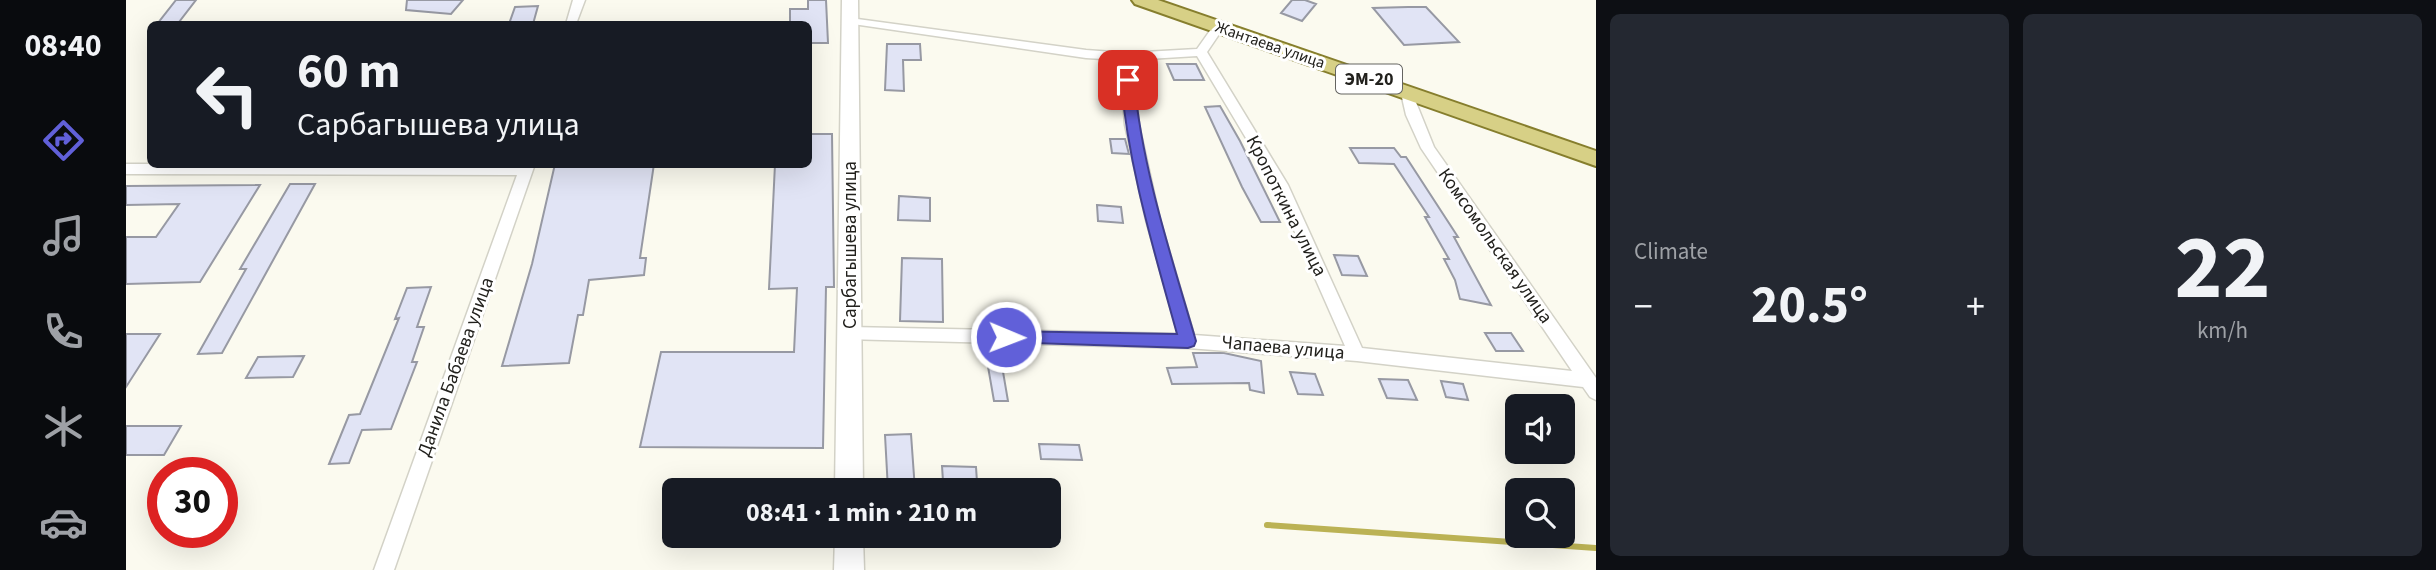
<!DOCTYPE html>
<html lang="en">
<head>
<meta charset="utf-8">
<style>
	:root { --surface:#171b24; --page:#242831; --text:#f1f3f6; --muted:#9ea1a6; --accent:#6160d9 }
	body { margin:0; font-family:"Source Sans 3",sans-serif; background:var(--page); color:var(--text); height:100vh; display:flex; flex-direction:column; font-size:26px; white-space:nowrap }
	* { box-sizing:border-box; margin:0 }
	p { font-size:23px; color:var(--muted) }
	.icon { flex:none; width:38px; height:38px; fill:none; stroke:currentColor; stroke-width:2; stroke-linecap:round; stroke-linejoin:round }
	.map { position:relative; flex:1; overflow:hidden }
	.sheet { display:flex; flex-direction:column; gap:14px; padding:14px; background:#0d0f14; width:840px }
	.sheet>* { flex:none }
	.top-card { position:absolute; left:21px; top:21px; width:665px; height:147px; border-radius:10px; box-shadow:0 7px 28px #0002; background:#171b24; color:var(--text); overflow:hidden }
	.tools { position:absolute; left:1379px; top:394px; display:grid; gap:14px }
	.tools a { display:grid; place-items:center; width:70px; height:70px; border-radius:10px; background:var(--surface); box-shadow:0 7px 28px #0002; font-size:35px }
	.speed { position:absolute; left:21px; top:457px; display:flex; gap:14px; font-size:35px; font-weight:700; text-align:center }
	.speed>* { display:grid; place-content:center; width:91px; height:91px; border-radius:50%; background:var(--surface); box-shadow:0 7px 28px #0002; line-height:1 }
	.speed .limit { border:10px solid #d22; background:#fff; color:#111 }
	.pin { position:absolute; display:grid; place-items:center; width:60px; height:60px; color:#fff; margin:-30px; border-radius:14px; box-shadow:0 4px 10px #0006 }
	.me { position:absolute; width:77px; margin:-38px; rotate:91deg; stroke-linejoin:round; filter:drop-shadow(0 0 5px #0008) }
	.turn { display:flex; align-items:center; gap:24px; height:147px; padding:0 35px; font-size:32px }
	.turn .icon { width:91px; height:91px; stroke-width:2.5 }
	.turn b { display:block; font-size:49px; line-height:60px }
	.big { font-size:52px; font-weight:700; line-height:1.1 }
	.sheet .tile { flex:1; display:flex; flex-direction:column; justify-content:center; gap:10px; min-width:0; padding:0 24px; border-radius:10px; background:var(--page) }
	.sheet .dial { align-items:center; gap:0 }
	.dial b { font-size:91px; line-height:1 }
	.heat { display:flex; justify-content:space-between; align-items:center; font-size:38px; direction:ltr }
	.sheet .tiles { flex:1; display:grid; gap:14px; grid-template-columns:repeat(2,1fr) }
	.trip { position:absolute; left:536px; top:478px; width:399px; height:70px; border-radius:10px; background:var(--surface); box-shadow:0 7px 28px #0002; font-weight:700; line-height:70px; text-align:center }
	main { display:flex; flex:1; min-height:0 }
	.dock { display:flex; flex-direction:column; width:126px; justify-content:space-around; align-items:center; background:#090b0e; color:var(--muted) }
	.dock .icon { width:49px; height:49px }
	.dock .selected { color:var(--accent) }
	.dock b { font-size:32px; color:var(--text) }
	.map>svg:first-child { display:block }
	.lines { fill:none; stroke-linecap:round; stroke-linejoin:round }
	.stream { stroke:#bbb254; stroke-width:6 }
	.building { fill:#e1e4f5; stroke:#9799a3; stroke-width:2 }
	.street-casing { stroke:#d3d2c7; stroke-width:3 }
	.secondary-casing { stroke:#d3d2c7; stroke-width:3 }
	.primary-casing { stroke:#867e2d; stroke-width:4 }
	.street { fill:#fff; fill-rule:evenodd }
	.secondary { fill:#fff; fill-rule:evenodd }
	.primary { fill:#d7d086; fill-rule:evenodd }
	.route { fill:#6160d9; stroke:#3f3e8d; stroke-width:2 }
	.labels { text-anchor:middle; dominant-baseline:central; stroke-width:6; stroke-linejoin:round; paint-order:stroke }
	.far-street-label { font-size:16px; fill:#22211d; stroke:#fff }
	.shield { fill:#fff; stroke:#646461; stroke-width:2 }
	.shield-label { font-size:18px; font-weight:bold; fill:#22211d }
	.street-label { font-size:19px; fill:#22211d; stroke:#fff }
</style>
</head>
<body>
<main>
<nav class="dock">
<b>08:40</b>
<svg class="icon selected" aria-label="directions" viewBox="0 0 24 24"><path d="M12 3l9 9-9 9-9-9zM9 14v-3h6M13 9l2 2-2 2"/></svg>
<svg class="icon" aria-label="music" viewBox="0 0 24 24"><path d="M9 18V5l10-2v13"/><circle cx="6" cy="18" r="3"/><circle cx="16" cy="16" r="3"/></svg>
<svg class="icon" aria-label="phone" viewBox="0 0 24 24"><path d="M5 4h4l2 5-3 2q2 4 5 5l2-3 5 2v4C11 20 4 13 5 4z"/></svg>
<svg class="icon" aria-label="climate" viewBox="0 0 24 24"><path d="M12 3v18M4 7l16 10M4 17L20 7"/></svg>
<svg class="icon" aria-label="car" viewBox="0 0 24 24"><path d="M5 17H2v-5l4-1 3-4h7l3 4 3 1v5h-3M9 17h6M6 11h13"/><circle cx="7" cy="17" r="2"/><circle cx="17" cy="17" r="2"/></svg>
</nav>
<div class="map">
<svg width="1470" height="570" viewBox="0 0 1470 570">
	<rect width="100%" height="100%" fill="#fbfaef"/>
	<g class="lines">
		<path class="stream" d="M 1141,525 L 1470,548"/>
	</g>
	<path class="building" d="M 50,0 L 70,0 L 53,22 L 32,23 Z
		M 281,0 L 337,0 L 325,14 L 280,10 Z
		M 682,0 L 700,0 L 702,43 L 682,43 L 682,24 L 664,24 L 664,9 L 682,9 Z
		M 1166,0 L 1179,0 L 1190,4 L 1176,21 L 1155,13 Z
		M 412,6 L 407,24 L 383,24 L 389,7 Z
		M 1282,7 L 1300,7 L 1333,42 L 1278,45 L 1247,8 Z
		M 761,44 L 794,44 L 795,60 L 777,60 L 778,91 L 759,90 Z
		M 1041,64 L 1070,64 L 1078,80 L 1048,80 Z
		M 1094,106 L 1114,141 L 1154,222 L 1135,222 L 1116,187 L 1079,107 Z
		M 682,134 L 706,134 L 708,287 L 700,287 L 697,448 L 514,447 L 535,352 L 668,352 L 671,288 L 643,289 L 649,164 L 682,164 Z
		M 984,139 L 999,139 L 1003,154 L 986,153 Z
		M 1224,148 L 1268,148 L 1275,157 L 1280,157 L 1332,237 L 1328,237 L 1365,305 L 1334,299 L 1329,280 L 1318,259 L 1323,259 L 1299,217 L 1303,217 L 1268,164 L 1233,163 Z
		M 429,164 L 528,164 L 514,258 L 520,258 L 518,275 L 463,280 L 457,315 L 452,315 L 443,363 L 376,366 L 406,264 Z
		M 164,184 L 189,184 L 96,353 L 72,354 L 120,269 L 114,269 Z
		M 134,185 L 74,282 L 0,284 L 0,237 L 30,237 L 53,204 L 0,205 L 0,186 Z
		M 773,196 L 804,198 L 804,221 L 772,220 Z
		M 971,205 L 995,207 L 997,223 L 972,221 Z
		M 1208,255 L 1232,256 L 1241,276 L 1216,275 Z
		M 776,258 L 816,259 L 817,322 L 774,321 Z
		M 305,287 L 291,327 L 298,327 L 286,362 L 291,362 L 265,429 L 236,430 L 223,463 L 203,464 L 223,415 L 234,414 L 273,318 L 269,319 L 281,288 Z
		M 1359,333 L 1385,333 L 1397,351 L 1370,351 Z
		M 0,334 L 34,334 L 0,387 Z
		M 1067,353 L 1098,353 L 1135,361 L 1138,393 L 1124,390 L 1123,383 L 1046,384 L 1041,368 L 1071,367 Z
		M 178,356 L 167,377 L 120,378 L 132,357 Z
		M 875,360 L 882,401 L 868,401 L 861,361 Z
		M 1164,372 L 1189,374 L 1197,395 L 1172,394 Z
		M 1253,379 L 1282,380 L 1291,400 L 1261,398 Z
		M 1315,381 L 1337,384 L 1342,400 L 1320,397 Z
		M 0,426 L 55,426 L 38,455 L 0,455 Z
		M 785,434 L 789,490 L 762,490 L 759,435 Z
		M 913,444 L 953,445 L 956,460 L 915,459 Z
		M 816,466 L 850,467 L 851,482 L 817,481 Z"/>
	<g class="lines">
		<defs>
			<path id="street" d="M 447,0 L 459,0 L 450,24 L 440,24 Z
				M 724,18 L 960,50 L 1000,53 L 1071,49 L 1088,25 L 1096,25 L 1098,27 L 1081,52 L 1162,185 L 1236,348 L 1446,371 L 1295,148 L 1280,115 L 1275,93 L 1277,90 L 1285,90 L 1308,147 L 1470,378 L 1470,400 L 1464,397 L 1457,387 L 1231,361 L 1062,348 L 718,339 L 716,334 L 718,329 L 724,327 L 1052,334 L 1020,220 L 999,125 L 994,60 L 960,58 L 720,23 L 720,19 ZM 1071,56 L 1148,185 L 1219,346 L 1068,335 L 1034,220 L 1013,125 L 1006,60 Z
				M 0,164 L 409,164 L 268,570 L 248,570 L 391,175 L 0,174 Z"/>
			<path id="secondary" d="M 716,0 L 732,0 L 737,490 L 709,490 Z
				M 709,536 L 737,536 L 738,570 L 708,570 Z"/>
			<path id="primary" d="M 1006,0 L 1032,0 L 1470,151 L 1470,166 L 1009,4 Z"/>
		</defs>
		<use href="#street" class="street-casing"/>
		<use href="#secondary" class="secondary-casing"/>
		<use href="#primary" class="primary-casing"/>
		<use href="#street" class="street"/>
		<use href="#secondary" class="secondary"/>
		<use href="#primary" class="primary"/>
	</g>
	<path class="route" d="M 1002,76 L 1008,80 C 1016,169 1045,255 1070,341 L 1068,346 L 1062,348 L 874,342 L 872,337 L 874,333 L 880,331 L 1051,334 C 1028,250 1002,167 995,80 Z"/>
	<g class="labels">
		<g class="far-street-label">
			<text transform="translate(1144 45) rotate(19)">Жантаева улица</text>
		</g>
		<rect class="shield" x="1210" y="64.5" width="66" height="29" rx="5"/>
		<g class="shield-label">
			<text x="1243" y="79">ЭМ-20</text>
		</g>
		<g class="street-label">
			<text transform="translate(1160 206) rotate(63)">Кропоткина улица</text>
			<text transform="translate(724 245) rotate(-90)">Сарбагышева улица</text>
			<text transform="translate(1369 246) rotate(55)">Комсомольская улица</text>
			<text transform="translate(1157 348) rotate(5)">Чапаева улица</text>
			<text transform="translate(330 367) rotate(-70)">Данила Бабаева улица</text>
		</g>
	</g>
</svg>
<div class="tools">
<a><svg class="icon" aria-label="sound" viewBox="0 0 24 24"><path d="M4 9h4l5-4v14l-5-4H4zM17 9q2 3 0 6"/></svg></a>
<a><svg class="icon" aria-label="search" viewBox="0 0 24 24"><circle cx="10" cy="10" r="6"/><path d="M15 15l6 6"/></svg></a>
</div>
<div class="speed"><div class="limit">30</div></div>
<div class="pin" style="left:1002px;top:80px;background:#d93025"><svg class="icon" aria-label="arrive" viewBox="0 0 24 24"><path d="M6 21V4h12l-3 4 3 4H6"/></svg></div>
<svg class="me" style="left:880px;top:337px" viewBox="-20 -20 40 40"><circle r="17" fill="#6160d9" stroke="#fff" stroke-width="3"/><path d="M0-11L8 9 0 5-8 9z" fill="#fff"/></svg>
<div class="trip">08:41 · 1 min · 210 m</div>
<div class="top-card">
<div class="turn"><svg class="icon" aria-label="left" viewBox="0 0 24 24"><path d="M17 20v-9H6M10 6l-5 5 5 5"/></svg><div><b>60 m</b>Сарбагышева улица</div></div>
</div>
</div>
<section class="sheet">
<div class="tiles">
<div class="tile"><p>Climate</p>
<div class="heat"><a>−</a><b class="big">20.5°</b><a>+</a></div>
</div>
<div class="tile dial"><b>22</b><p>km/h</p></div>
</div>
</section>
</main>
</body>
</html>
